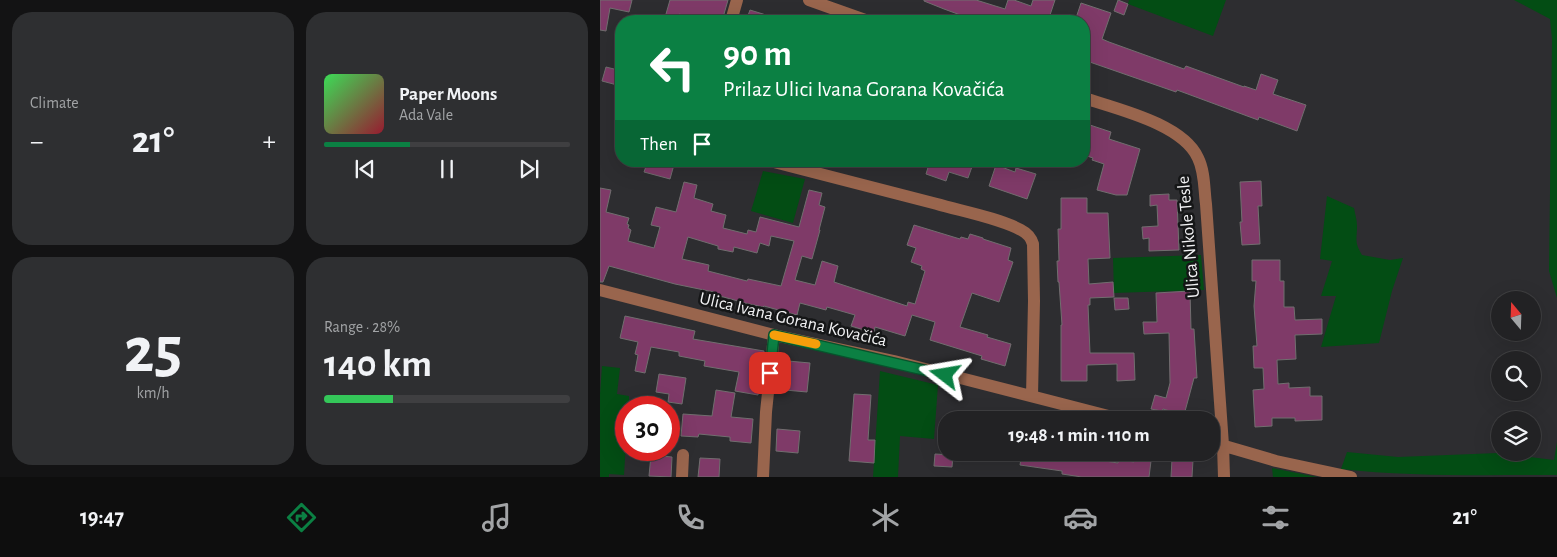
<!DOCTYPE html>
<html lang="en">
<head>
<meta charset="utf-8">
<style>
	:root { --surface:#222224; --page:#2e2f31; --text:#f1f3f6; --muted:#a2a4a6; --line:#3f3f41; --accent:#0b8043 }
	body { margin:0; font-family:"Alegreya Sans",sans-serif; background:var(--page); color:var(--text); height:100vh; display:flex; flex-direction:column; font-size:19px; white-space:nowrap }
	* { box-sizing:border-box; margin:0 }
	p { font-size:16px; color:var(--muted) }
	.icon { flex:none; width:28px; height:28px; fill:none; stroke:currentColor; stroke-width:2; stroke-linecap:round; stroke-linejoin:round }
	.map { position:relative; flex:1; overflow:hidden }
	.panel { display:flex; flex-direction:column; gap:12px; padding:12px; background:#131314; width:600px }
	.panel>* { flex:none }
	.top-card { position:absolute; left:15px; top:15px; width:475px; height:152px; border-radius:20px; box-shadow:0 5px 20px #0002,0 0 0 1px var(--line); background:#0b8043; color:#fff; overflow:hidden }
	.needle { width:32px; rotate:341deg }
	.buttons { position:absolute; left:891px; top:291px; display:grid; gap:10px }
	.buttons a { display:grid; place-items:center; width:50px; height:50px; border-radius:50%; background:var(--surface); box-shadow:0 5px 20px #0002,0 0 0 1px var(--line); font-size:25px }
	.speed { position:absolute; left:15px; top:396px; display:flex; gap:10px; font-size:25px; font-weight:700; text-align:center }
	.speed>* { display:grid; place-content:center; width:65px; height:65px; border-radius:50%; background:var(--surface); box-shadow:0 5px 20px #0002,0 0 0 1px var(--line); line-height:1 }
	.speed .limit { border:8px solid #d22; background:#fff; color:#111 }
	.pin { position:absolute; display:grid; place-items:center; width:42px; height:42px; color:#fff; margin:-21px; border-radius:10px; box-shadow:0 2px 8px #0006 }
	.me { position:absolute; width:55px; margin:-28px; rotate:284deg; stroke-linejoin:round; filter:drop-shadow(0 0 4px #0008) }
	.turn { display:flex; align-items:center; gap:18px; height:105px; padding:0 25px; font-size:22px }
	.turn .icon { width:65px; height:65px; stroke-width:2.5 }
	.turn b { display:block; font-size:35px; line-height:42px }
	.then { display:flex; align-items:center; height:48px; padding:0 25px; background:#0003; gap:10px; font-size:19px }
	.big { font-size:38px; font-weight:700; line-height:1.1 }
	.panel .widget { flex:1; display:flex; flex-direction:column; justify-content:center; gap:8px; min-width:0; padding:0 18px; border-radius:20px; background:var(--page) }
	.panel .dial { align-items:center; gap:0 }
	.dial b { font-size:65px; line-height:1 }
	.song { display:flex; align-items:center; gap:15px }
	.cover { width:60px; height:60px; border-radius:8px; background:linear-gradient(135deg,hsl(130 70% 55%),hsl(350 70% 35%)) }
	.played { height:5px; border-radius:2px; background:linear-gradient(90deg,var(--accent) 35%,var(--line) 35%) }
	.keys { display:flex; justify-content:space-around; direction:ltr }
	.heat { display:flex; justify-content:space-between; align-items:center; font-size:28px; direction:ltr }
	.charge { height:8px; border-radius:4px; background:linear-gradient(90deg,#34c759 28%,var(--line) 0) }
	.panel .tiles { flex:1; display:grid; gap:12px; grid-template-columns:repeat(2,1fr) }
	.trip { position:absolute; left:338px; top:411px; width:282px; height:50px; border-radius:20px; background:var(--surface); box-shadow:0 5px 20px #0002,0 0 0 1px var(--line); font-weight:700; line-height:50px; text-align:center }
	.tabs { display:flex; height:80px; justify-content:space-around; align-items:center; background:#0e0e0e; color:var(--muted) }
	.tabs .icon { width:35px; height:35px }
	.tabs .selected { color:var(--accent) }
	.tabs b { font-size:22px; color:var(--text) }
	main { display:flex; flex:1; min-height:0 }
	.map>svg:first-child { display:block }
	.green { fill:#034d14 }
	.building { fill:#7f3a68; stroke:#716e6f; fill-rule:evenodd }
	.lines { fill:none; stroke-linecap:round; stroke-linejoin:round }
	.street { stroke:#99654d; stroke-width:12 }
	.route-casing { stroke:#07532c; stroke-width:12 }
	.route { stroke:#0b8043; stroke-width:9 }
	.slow { stroke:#f59e0b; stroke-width:9 }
	.labels { text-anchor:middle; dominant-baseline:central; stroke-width:5; stroke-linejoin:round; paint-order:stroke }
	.street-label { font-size:18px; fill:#f2f2f4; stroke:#151617 }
</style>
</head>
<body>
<main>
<section class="panel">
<div class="tiles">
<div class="widget"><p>Climate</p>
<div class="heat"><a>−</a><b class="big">21°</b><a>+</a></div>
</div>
<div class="widget">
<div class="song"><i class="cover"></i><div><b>Paper Moons</b><p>Ada Vale</p></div></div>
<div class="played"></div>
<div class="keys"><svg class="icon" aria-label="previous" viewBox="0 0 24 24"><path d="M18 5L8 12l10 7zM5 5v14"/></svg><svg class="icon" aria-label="pause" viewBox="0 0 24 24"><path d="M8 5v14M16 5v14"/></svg><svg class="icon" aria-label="next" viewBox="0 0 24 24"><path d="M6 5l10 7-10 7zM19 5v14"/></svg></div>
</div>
<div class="widget dial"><b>25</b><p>km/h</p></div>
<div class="widget"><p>Range · 28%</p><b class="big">140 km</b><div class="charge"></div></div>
</div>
</section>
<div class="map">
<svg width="957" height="477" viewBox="0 0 957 477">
	<rect width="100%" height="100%" fill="#2d2d30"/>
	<path class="green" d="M 529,0 L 626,0 L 613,36 L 528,4 Z
		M 914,0 L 957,0 L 957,298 L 949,271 L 952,39 L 950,19 Z
		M 163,171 L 205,179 L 193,223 L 151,211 Z
		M 727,196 L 754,208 C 755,214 757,220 757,226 C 757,240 754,241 762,255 L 790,260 L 803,258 L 792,291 L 779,343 L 721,347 L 736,296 L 721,296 L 732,261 L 720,259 Z
		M 601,255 L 604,290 L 514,293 L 513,258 Z
		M 2,366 L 20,368 L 17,394 L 29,396 L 29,407 L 26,408 L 26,443 L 24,475 L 9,474 L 9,477 L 0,477 L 0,394 Z
		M 280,371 L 338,385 L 334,439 L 300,436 L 298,477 L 273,477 Z
		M 957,442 L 957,475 C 887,475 809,477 741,469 L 747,452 L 798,457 L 898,453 L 954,460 Z
		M 672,468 L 717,477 L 673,477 Z"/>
	<path class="building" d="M 0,0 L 32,0 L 29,12 L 10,8 L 6,31 L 0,30 Z
		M 70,0 L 128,0 L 122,21 L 107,21 L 79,14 L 77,21 L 64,21 Z
		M 324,0 L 376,0 L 405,9 L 408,0 L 414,0 L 431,6 L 433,0 L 455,0 L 448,21 L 377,21 L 344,9 L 324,1 Z
		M 518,0 L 528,4 L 524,15 L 514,11 Z
		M 481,3 L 511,13 L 502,39 L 509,42 L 584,69 L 586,66 L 644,87 L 644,86 L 656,90 L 661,74 L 678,80 L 673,94 L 706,105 L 697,131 L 659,117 L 658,120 L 577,90 L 576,92 L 484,60 L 484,21 L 475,21 Z
		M 150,10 L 179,19 L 179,21 L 146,21 Z
		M 6,67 L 18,70 L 17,73 L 21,74 L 21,86 L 2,81 Z
		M 484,123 L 511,132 L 509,139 L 540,149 L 527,195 L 516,195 L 497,190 L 504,164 L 492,160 L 493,158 L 484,155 Z
		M 48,161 L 75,161 L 70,179 L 44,172 Z
		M 330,161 L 374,161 L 368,178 L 349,172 L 346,181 L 326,174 Z
		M 396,165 L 415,172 L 416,168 L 436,174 L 427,199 L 389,186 Z
		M 661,181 L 662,206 L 658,206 L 660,244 L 642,245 L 640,222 L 642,222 L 640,182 Z
		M 84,182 L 97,185 L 94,198 L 113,204 L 111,211 L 126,215 L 123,228 L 147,234 L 148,230 L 156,232 L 160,217 L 199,227 L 209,190 L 222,193 L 219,205 L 225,207 L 219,230 L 220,230 L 212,259 L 202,256 L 195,280 L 215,285 L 222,261 L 238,266 L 234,282 L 307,306 L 308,302 L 315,304 L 325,271 L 321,269 L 322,266 L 311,262 L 316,248 L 307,245 L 314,225 L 360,239 L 361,237 L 368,239 L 370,234 L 383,238 L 383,239 L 411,248 L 408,260 L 413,262 L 399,302 L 372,293 L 360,327 L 388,335 L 387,337 L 411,344 L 405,366 L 381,359 L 382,356 L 330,340 L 335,322 L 312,315 L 305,336 L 275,327 L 274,333 L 251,326 L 255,315 L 227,307 L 226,310 L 200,303 L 197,315 L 164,306 L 163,307 L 145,303 L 113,294 L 114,292 L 75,284 L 9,266 L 3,282 L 0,282 L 0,188 L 11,190 L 6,212 L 29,218 L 27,224 L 29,225 L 28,228 L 31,230 L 28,241 L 54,248 L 60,227 L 51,225 L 56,207 L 76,212 ZM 171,236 L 194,241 L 181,286 L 148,279 L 147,281 L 108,271 L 109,265 L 82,259 L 88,237 L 118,246 L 118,249 L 133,252 L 134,247 L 157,253 L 160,243 L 169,246 Z
		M 569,194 L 569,200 L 577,200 L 579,250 L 549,251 L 549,238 L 543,239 L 542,227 L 558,226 L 557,205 L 550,206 L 550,195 Z
		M 461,198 L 487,198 L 487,213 L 508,213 L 510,258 L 488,259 L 489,284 L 513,282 L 514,297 L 490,298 L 490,305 L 488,305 L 490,353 L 534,353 L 535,380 L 517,381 L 517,364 L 487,365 L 487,381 L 461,381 L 461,325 L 462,325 L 459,282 L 458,282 L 457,261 L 459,261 L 458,229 L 461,229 Z
		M 652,260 L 680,260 L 680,281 L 684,281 L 684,307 L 694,307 L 695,320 L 722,319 L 722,334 L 695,335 L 696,359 L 677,360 L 678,384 L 689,383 L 689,388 L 710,387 L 710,396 L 722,396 L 722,420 L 695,421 L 695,418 L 672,418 L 672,426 L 655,427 L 653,390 L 664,389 L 663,368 L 654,368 L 653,346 L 657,346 L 654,306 L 656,281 L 652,281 Z
		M 590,291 L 591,329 L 594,329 L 597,378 L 594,378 L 584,415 L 563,409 L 562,411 L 551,409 L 555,395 L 566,398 L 570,383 L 569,333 L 544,334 L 543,322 L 557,322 L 556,293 Z
		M 514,298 L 528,298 L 529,309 L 515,310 Z
		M 25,316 L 95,331 L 93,339 L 164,351 L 158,395 L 135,391 L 139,372 L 104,366 L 105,361 L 79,356 L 79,352 L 51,347 L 45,373 L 35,371 L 38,355 L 35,354 L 38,342 L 20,338 Z
		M 188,361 L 210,363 L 207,392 L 185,390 Z
		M 59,374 L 86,378 L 82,404 L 68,402 L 69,394 L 56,392 Z
		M 116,390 L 135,393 L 131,417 L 153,419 L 151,443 L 130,441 L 130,437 L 99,434 L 98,437 L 81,436 L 83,414 L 112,416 Z
		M 254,394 L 271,395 L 268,440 L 275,440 L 274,463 L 249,461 Z
		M 177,429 L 200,431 L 198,453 L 176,451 Z
		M 422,452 L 479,452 L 478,457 L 518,463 L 518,460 L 534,462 L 535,459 L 551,461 L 549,477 L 482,477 L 462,474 L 462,471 L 420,465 Z
		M 335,454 L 353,455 L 352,467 L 334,466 Z
		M 51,455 L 72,457 L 71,477 L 49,476 Z
		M 100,458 L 120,459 L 119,477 L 98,477 Z
		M 572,459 L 593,460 L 592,477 L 571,477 Z"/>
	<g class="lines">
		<path class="street" d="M 209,0 L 268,21
			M 131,21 L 137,0
			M 484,98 C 517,109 583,124 598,158 C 605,172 604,190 606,204 L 623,445 L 624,477
			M 170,161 C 226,175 281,190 337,204 C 361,211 399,218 421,230 C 427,233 431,237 433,244 L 434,301 L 432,396
			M 0,290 L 174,335 L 294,361 L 524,420
			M 611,442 L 676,461 L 751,477
			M 82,477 L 83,455
			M 163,477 L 166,412 L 174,335"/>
	</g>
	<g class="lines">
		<defs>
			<path id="route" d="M 170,373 L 174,335 L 345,375"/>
		</defs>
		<use href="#route" class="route-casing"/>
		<use href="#route" class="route"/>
		<path class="slow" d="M 174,335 L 216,344"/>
	</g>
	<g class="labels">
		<g class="street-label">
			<text transform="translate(589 237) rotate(-95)">Ulica Nikole Tesle</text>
			<text transform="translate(193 320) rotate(13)">Ulica Ivana Gorana Kovačića</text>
		</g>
	</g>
</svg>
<div class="buttons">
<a><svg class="needle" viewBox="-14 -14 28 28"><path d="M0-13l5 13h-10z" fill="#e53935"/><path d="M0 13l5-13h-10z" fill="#a2a4a6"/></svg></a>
<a><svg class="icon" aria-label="search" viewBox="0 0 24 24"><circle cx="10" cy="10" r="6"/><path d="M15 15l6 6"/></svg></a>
<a><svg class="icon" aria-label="layers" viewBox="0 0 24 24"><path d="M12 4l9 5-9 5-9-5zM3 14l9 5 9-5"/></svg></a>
</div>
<div class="speed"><div class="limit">30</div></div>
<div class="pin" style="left:170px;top:373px;background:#d93025"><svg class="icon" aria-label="arrive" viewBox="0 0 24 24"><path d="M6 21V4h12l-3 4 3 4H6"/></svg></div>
<svg class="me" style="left:345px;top:375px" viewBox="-20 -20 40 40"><path d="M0-17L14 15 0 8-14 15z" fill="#0b8043" stroke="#fff" stroke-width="4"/></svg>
<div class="trip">19:48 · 1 min · 110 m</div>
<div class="top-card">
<div class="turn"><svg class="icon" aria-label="left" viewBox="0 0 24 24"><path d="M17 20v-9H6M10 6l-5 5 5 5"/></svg><div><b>90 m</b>Prilaz Ulici Ivana Gorana Kovačića</div></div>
<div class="then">Then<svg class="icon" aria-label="arrive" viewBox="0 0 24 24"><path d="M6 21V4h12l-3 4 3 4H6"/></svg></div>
</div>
</div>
</main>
<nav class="tabs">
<b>19:47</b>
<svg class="icon selected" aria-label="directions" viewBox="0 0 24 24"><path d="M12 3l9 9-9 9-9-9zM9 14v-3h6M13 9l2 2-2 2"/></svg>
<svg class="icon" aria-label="music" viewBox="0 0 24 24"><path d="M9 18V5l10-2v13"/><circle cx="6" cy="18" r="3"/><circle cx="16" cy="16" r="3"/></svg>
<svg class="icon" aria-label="phone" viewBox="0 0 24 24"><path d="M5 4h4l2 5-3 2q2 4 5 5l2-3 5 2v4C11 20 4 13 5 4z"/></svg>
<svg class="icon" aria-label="climate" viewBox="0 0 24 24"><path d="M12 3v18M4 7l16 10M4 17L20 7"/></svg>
<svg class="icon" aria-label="car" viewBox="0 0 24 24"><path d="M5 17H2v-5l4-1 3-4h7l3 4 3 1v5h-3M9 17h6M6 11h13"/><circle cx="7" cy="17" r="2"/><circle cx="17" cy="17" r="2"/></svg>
<svg class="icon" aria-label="filters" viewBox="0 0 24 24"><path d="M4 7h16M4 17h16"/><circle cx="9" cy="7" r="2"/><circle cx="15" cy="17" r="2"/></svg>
<b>21°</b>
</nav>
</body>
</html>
